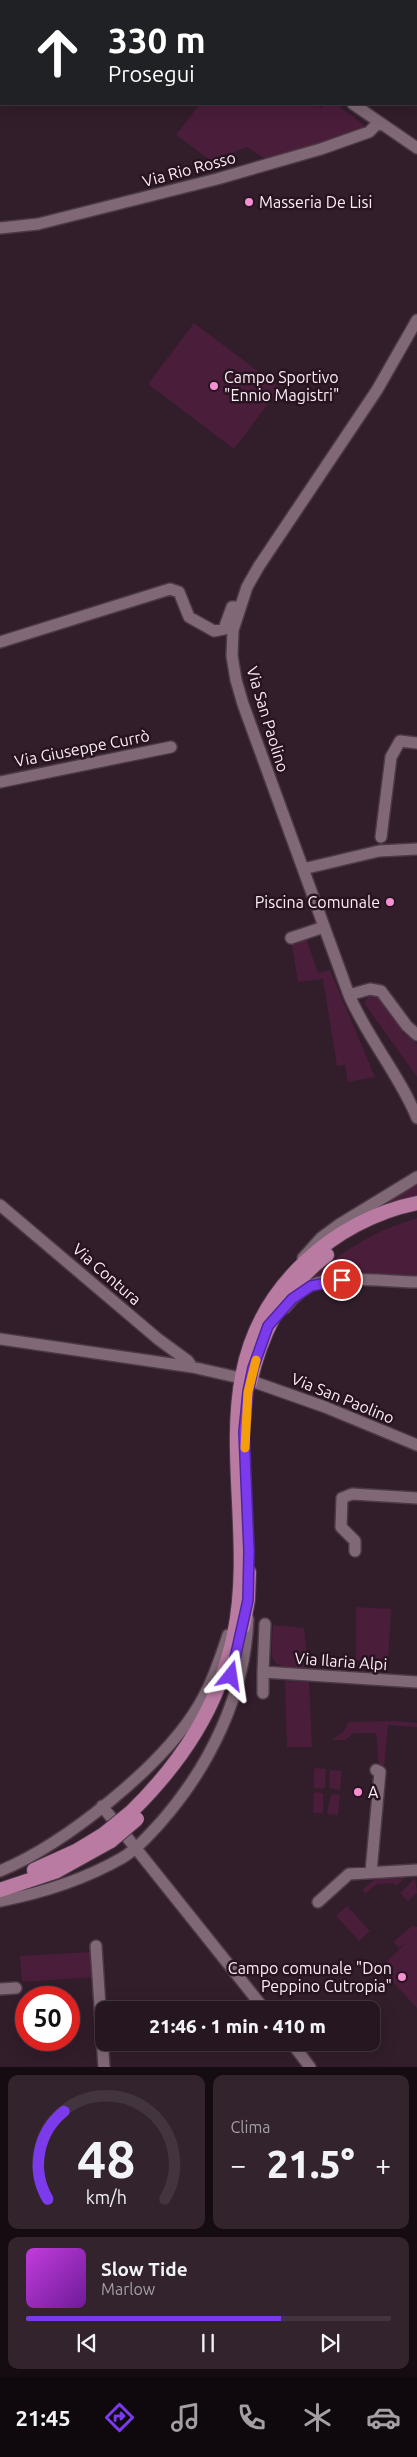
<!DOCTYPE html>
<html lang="it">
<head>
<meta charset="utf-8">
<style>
	:root { --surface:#261620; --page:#32232d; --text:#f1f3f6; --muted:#a49fa5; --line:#42353e; --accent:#7c3aed }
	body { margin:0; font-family:Ubuntu,sans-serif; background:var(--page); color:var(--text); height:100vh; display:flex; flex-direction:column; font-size:19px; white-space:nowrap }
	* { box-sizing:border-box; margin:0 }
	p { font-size:16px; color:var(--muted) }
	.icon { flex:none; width:28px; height:28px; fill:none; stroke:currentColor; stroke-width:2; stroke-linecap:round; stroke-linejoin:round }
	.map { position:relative; height:2067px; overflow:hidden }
	.drawer { display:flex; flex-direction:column; gap:8px; padding:8px; background:#150c12; flex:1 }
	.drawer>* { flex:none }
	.guide { position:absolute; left:0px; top:0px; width:418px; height:105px; box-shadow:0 5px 20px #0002,0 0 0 1px var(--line); background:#202124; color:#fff; overflow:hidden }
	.speed { position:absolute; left:15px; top:1986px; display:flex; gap:10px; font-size:25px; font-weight:700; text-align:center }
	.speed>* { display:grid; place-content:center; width:65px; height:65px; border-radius:50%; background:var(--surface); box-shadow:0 5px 20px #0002,0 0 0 1px var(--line); line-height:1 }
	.speed .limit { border:8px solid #d22; background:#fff; color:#111 }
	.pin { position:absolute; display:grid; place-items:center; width:42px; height:42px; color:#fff; margin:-21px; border:2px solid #fff; border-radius:50%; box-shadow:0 1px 5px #0007 }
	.me { position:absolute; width:55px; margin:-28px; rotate:15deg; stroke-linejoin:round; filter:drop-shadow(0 0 4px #0008) }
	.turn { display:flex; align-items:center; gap:18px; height:105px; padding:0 25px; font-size:22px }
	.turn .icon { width:65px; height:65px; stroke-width:2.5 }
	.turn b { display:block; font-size:35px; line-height:42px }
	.big { font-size:38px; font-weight:800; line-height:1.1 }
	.drawer .card { flex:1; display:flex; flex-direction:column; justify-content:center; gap:8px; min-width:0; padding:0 18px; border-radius:10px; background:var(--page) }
	.drawer .dial { align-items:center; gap:0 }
	.dial svg { height:130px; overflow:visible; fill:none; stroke:var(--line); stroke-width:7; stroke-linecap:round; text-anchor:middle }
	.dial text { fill:var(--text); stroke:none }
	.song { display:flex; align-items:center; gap:15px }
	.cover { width:60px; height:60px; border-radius:8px; background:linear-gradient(135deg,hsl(290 70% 55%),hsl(280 70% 35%)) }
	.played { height:5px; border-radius:2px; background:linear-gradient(90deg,var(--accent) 70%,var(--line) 70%) }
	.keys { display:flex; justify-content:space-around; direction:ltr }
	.heat { display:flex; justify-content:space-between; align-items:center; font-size:28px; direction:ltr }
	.drawer .tiles { flex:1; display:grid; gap:8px; grid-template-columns:1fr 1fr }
	.card:last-child { grid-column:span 2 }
	.trip { position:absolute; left:95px; top:2001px; width:285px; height:50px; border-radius:10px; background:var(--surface); box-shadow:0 5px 20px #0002,0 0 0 1px var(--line); font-weight:800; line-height:50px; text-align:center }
	.tab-bar { display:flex; height:80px; justify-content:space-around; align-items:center; background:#0f090d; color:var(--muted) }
	.tab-bar .icon { width:35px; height:35px }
	.tab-bar .on { color:var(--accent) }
	.tab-bar b { font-size:22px; color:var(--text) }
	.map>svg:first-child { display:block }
	.green { fill:#4a1d3b }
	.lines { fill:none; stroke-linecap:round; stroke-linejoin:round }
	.minor-casing { stroke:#4b3945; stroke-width:14 }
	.major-casing { stroke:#4b3945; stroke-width:16 }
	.minor { stroke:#816877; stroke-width:11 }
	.major { stroke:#ba7ba3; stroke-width:14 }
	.major-bridge-casing { stroke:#4b3945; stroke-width:16; stroke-linecap:butt }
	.major-bridge { stroke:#ba7ba3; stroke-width:14 }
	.route-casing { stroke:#51269a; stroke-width:12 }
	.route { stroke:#7c3aed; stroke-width:9 }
	.slow { stroke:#f59e0b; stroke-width:9 }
	.poi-dot { fill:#f591d1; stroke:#281421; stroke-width:2 }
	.labels { text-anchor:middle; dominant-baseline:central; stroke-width:5; stroke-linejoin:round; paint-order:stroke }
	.street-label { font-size:16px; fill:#fbecf5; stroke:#281421 }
	.poi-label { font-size:16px; fill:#fbecf5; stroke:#281421; text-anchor:start }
</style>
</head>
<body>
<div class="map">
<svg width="417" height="2067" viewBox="0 0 417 2067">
	<rect width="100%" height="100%" fill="#321d2a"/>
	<path class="green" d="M 200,104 L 315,104 L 321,108 L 325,104 L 336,104 L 367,127 L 267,160 L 247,147 L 211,161 L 176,135 Z
		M 194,323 L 280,388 L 234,449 L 148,384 Z
		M 306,938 L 318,973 L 330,970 L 375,1077 L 348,1082 L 345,1065 L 337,1066 L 323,979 L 298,982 L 292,945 Z
		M 373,995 L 385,1001 L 403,1033 L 417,1044 L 417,1077 L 364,1003 L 368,997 Z
		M 417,1181 L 417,1198 L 334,1231 Z
		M 417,1218 L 417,1277 L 308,1281 C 341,1251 374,1231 417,1218 Z
		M 356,1607 L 391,1609 L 388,1661 L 356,1660 Z
		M 273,1625 L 304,1628 L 308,1670 C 266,1666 271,1664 273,1625 Z
		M 285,1681 L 309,1682 L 312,1747 L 287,1747 Z
		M 393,1721 L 417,1723 L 417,1727 L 388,1725 L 384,1768 L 379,1767 L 376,1733 L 354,1733 L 345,1740 L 332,1740 L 343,1732 L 349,1722 Z
		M 314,1768 L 326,1769 L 325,1787 L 323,1789 L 314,1788 Z
		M 330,1770 L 342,1771 L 340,1790 L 329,1788 Z
		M 314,1792 L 323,1793 L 323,1813 L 313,1813 Z
		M 331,1794 L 340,1795 L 338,1815 L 327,1814 Z
		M 405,1878 L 396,1886 L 394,1883 L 377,1884 L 366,1893 L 362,1890 L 375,1879 Z
		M 415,1878 L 417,1893 L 408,1901 L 400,1893 Z
		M 347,1906 L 370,1931 L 359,1941 L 336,1916 Z
		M 412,1926 L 417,1927 L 417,2008 L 380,1968 L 407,1942 L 399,1948 L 393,1942 Z
		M 92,1952 L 93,1977 L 22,1982 L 20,1956 Z"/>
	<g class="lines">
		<defs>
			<path id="minor" d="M 208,0 L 210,1
				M 353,104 L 417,148
				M 0,228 L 38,224 L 217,179 L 321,149 L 369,132 L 379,122
				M 417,320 L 377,390 L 259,566 L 247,587 L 233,630 L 232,656 L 236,680 L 243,704 L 349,995 C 368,1039 399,1074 417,1118
				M 0,642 L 170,589 L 179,592 L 189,617 L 214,631 L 224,629 L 232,607 L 237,607
				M 0,782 L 171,747
				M 381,837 L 391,757 L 400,741 L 417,743
				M 303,869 L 379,851 L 417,849
				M 291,938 L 324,927
				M 349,995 L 370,989 L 381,991 L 407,1026 L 417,1035
				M 0,1205 L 158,1339 L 188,1361 L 192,1367
				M 303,1258 L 321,1238 L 340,1224 L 417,1177
				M 285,1308 C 292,1299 301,1290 311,1285 C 338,1274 388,1282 417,1282
				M 0,1339 L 192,1367 L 236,1377
				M 257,1383 L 325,1407 L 417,1445
				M 355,1551 L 355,1541 L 341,1527 L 342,1498 L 352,1494 L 417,1498
				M 265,1624 L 263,1672 L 417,1682
				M 263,1693 L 263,1672
				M 102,1806 L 265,2010
				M 0,1871 C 65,1844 163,1766 199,1705 C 212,1683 220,1659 228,1635
				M 371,1872 L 380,1772 L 376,1770
				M 0,1901 C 42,1893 85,1879 122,1858 C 137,1849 149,1835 161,1822 C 210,1766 245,1694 248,1619
				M 318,1902 L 349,1874 L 417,1870
				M 96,1946 L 104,2067
				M 0,1989 L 16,1988
				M 291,2042 L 310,2067"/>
			<path id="major" d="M 250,1383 C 261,1333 285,1286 327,1255
				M 243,1627 L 248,1600 L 249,1572
				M 131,1812 C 182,1762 219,1706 234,1635 C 261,1505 191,1368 305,1262 C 335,1233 376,1211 417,1203
				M 34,1870 L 76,1851 L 104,1834
				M 0,1890 L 57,1871 L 111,1841"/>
		</defs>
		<use href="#minor" class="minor-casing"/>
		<use href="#major" class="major-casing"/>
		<use href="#minor" class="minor"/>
		<use href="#major" class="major"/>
		<defs>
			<path id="major-bridge" d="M 104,1834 L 131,1812
				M 111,1841 L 137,1819"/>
		</defs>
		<use href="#major-bridge" class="major-bridge-casing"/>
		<use href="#major-bridge" class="major-bridge"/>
	</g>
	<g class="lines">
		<defs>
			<path id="route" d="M 231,1676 L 248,1600 L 249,1551 L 244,1432 L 248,1392 L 253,1368 L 268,1326 L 292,1299 L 311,1286 L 342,1280"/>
		</defs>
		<use href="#route" class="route-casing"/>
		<use href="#route" class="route"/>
		<path class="slow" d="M 245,1448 L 248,1392 L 256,1360"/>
	</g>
	<g class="poi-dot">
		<circle cx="249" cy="202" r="5"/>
		<circle cx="214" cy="386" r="5"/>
		<circle cx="390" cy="902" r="5"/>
		<circle cx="358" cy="1792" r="5"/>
		<circle cx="402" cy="1977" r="5"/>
	</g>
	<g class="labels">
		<g class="street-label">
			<text transform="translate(189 169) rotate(-15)">Via Rio Rosso</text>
			<text transform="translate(268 719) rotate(73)">Via San Paolino</text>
			<text transform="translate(82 748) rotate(-11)">Via Giuseppe Currò</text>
			<text transform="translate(107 1274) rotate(41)">Via Contura</text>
			<text transform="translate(343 1398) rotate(22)">Via San Paolino</text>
			<text transform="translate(341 1661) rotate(4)">Via Ilaria Alpi</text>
		</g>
		<g class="poi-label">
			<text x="259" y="202">Masseria De Lisi</text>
			<text x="224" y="377">Campo Sportivo<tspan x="224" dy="18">"Ennio Magistri"</tspan></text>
			<text x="380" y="902" text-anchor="end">Piscina Comunale</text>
			<text x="368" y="1792">A</text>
			<text x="392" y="1968" text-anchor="end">Campo comunale "Don<tspan x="392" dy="18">Peppino Cutropia"</tspan></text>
		</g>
	</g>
</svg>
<div class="speed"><div class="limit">50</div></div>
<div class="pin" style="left:342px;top:1280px;background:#d93025"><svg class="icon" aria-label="arrive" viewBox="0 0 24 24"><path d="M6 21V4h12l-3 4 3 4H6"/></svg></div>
<svg class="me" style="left:231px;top:1676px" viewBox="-20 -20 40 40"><path d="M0-17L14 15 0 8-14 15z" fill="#7c3aed" stroke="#fff" stroke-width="4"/></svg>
<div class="trip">21:46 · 1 min · 410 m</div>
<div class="guide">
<div class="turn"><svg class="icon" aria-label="ahead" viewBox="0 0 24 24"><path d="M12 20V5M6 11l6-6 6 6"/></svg><div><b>330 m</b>Prosegui</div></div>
</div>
</div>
<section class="drawer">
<div class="tiles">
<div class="card dial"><svg viewBox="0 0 100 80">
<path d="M14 69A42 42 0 1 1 86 69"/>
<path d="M14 69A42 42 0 0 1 24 15" stroke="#7c3aed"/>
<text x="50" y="56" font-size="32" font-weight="700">48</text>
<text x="50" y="72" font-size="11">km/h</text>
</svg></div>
<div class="card"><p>Clima</p>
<div class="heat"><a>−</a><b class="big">21.5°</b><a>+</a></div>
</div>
<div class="card">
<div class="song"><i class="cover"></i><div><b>Slow Tide</b><p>Marlow</p></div></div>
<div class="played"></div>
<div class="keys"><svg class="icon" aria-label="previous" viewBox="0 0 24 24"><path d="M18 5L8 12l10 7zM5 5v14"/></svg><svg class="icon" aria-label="pause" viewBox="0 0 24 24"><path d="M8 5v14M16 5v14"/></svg><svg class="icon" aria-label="next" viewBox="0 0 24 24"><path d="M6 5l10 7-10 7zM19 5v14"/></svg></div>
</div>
</div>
</section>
<nav class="tab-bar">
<b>21:45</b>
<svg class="icon on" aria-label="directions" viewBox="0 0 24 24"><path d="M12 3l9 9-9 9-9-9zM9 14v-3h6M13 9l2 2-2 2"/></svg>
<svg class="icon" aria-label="music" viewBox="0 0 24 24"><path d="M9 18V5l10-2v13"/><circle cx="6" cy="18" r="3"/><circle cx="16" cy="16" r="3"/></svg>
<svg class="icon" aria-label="phone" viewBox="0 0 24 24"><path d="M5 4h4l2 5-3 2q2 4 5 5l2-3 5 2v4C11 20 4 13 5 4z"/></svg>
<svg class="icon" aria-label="climate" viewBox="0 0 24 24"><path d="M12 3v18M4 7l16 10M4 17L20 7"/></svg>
<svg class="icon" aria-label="car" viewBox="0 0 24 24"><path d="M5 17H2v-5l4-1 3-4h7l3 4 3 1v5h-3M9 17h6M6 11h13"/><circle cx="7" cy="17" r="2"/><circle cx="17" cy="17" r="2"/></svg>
</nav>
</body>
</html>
